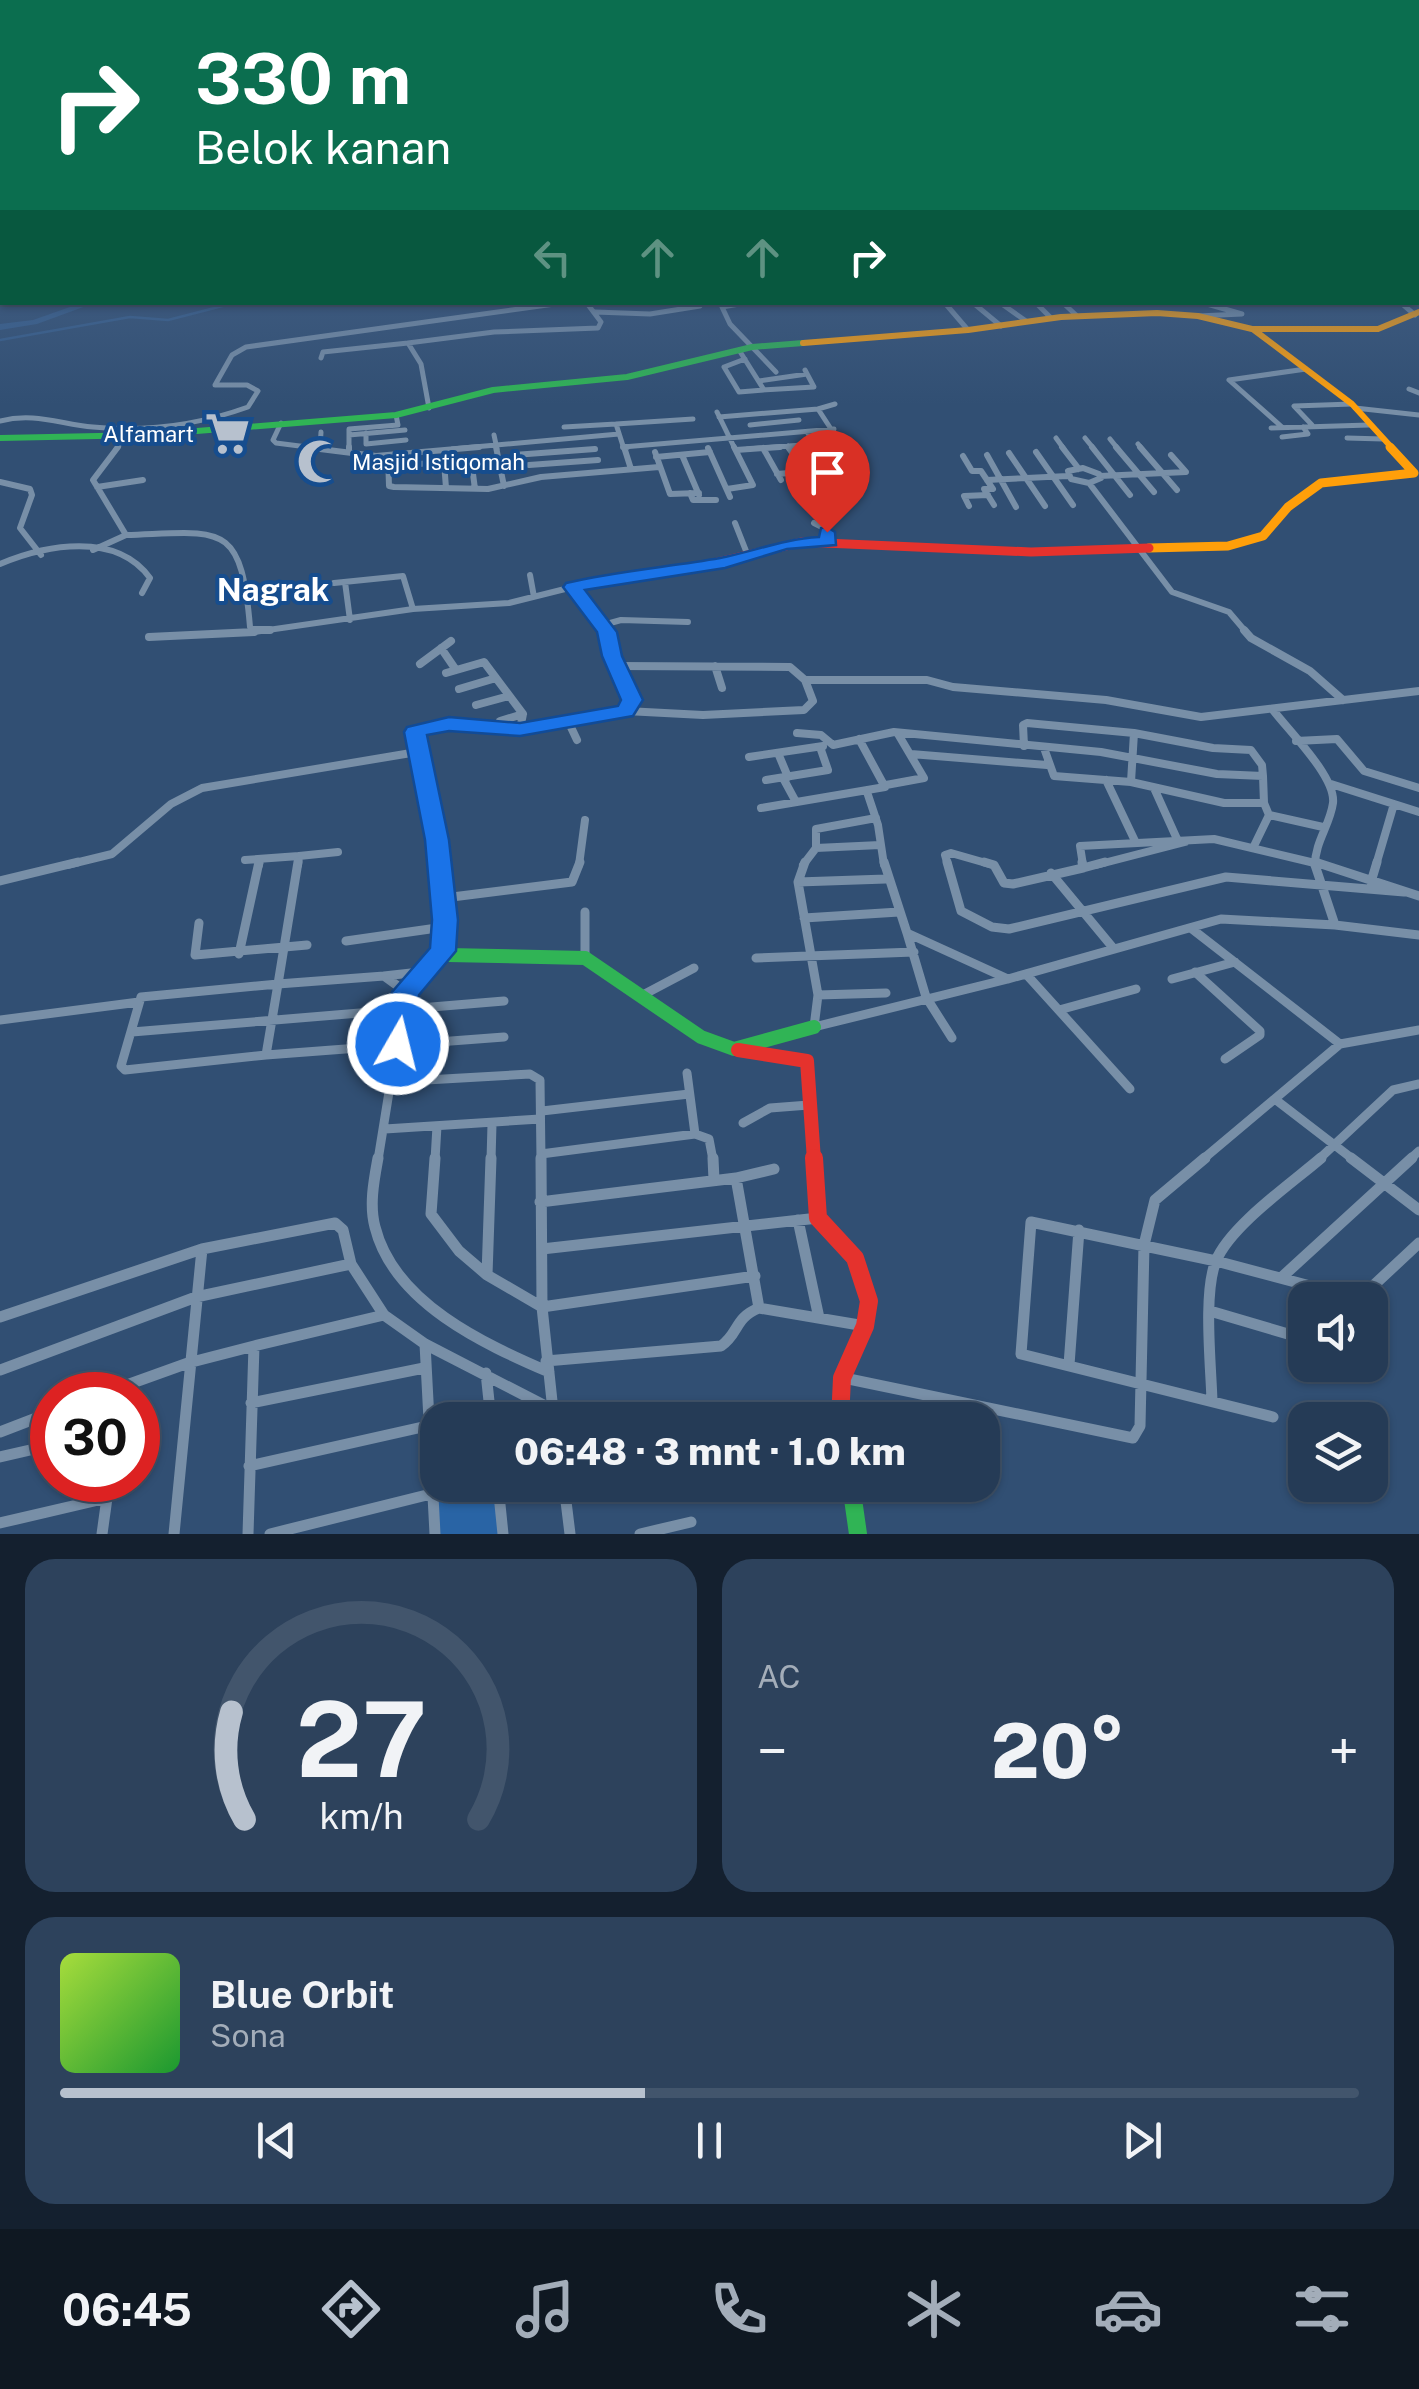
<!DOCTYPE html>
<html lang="id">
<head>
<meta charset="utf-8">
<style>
	:root { --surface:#253b56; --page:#2d425c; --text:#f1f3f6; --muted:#a3adb9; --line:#42556c; --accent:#b7c1ce }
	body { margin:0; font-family:"Public Sans",sans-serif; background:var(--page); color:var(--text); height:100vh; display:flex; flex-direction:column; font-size:38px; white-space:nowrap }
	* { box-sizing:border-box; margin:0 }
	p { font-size:32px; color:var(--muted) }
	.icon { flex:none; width:55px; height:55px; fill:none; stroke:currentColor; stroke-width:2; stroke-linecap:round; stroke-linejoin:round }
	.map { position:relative; height:1534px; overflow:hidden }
	.sheet { display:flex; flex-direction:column; gap:25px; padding:25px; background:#14202f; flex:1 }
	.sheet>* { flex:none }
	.hud { position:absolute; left:0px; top:0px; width:1420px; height:305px; box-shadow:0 2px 8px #0004,0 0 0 2px var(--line); background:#0b6e4f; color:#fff; overflow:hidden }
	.tools { position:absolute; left:1288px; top:1282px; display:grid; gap:20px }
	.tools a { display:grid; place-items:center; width:100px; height:100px; border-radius:20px; background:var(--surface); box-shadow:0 2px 8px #0004,0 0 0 2px var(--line); font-size:50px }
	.speed { position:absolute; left:30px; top:1372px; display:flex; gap:20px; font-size:50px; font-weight:700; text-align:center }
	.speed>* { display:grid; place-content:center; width:130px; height:130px; border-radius:50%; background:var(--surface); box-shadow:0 2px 8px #0004,0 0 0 2px var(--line); line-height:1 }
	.speed .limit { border:15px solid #d22; background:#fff; color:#111 }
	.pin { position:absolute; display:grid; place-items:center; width:85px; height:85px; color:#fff; margin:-102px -42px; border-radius:50% 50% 50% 0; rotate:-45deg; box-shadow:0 0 10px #0007 }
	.pin .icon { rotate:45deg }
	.me { position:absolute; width:110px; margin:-55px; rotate:8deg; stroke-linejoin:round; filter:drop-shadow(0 0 8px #0008) }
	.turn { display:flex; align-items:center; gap:35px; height:210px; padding:0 30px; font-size:45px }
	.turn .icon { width:130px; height:130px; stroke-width:2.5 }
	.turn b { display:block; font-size:70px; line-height:85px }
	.lanes { display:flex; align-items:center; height:95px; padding:0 30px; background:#0003; justify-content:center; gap:50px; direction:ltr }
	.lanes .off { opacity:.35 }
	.big { font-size:75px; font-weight:800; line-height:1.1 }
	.sheet .card { flex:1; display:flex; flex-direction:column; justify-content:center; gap:15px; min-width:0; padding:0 35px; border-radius:30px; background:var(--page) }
	.sheet .dial { align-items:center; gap:0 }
	.dial svg { height:260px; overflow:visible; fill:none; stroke:var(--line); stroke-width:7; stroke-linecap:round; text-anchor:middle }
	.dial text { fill:var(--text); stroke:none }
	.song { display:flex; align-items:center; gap:30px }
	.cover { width:120px; height:120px; border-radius:15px; background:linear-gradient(135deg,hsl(80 70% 55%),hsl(130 70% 35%)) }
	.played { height:10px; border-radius:5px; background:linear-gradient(90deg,var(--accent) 45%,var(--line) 45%) }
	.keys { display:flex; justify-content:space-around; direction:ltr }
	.heat { display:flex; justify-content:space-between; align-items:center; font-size:55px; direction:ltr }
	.sheet .tiles { flex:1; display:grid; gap:25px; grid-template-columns:1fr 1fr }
	.card:last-child { grid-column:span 2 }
	.trip { position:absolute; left:420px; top:1402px; width:580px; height:100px; border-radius:30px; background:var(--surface); box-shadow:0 2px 8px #0004,0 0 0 2px var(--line); font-weight:800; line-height:100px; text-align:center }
	.tabs { display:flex; height:160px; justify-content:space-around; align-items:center; background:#0f1822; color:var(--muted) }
	.tabs .icon { width:70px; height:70px }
	.tabs .current { color:var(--accent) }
	.tabs b { font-size:45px; color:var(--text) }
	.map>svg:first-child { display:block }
	.green { fill:#2964a5 }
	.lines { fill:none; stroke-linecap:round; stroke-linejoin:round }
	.stream { stroke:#375e8c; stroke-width:2.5 }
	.river { fill:#375e8c; fill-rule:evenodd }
	.street-far5 { stroke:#788fa7; stroke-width:4 }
	.street-far4 { stroke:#788fa7; stroke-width:5 }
	.street-far3 { stroke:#788fa7; stroke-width:6 }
	.street-far2 { stroke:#788fa7; stroke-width:8 }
	.street-far1 { stroke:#788fa7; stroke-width:9 }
	.street { stroke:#788fa7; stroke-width:11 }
	.fast-far4 { stroke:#30b455; stroke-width:6 }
	.fast-far3 { stroke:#30b455; stroke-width:9 }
	.fast-far2 { stroke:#30b455; stroke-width:11 }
	.fast-far1 { stroke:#30b455; stroke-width:14 }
	.fast { stroke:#30b455; stroke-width:18 }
	.slow-far1 { stroke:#ff9f0a; stroke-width:6 }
	.slow { stroke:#ff9f0a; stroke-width:9 }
	.jam-far2 { stroke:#e5322d; stroke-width:9 }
	.jam-far1 { stroke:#e5322d; stroke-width:14 }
	.jam { stroke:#e5322d; stroke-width:18 }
	.route { fill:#1a73e8; stroke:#114b97; stroke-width:2.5 }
	.labels { text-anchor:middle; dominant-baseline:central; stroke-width:8; stroke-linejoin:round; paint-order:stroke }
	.far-poi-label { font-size:22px; fill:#fff; stroke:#164d8e; text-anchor:end }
	.quarter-label { font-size:32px; font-weight:bold; fill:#fff; stroke:#164d8e }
</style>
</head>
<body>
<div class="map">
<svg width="1419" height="1534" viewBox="0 0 1419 1534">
	<rect width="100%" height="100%" fill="#314f73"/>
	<path class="green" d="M 450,1485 L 497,1485 L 502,1534 L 434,1534 L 432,1489 Z"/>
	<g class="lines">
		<path class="stream" d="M 0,340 L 130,317 L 168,320 L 238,302"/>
		<path class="river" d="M 1418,260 L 1419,260 L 1419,264 L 1418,264 Z
			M 84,302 L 97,302 L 37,324 L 0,330 L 0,324 L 33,320 Z"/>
		<path class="street-far5" d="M 944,302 L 947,305
			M 971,302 L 975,305
			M 998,302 L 1002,305
			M 1034,302 L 1037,305
			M 1061,302 L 1064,305
			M 1198,302 L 1209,305
			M 1399,302 L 1403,305
			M 548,305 L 573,302
			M 735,305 L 754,302"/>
		<path class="street-far4" d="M 751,302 L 722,307 L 730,324 L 776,372
			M 944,302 L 968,330
			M 972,302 L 1001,326
			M 999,302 L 1026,321
			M 1035,302 L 1051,318
			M 1062,302 L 1076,315
			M 1400,302 L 1415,315
			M 595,312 L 650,314 L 700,306
			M 1198,316 L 1242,314 L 1200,302
			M 739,350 L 764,390 L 739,392 L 724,367 L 745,359
			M 321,358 L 323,352 L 408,343
			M 759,381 L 807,374
			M 1409,389 L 1419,393
			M 762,390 L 814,387 L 805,370
			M 835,404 L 818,409 L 844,449
			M 429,408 L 421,364 L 408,343 L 494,332 L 598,328 L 601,322 L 586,302
			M 1355,408 L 1419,415
			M 717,412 L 735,449
			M 719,417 L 818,409
			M 0,421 C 34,412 60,424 93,427 C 146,432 198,425 248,407 L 258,391 L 247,385 L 215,385 L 232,355 L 246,347 L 569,302
			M 281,423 L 273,440 L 276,443 L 323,449
			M 616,424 L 693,419
			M 750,425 L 799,420
			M 1312,425 L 1294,406 L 1352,404
			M 564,427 L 616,424 L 624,449
			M 1282,427 L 1229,380 L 1306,369
			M 1271,428 L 1369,425
			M 807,432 L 818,449
			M 366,433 L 366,444 L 406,440
			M 349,435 L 405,430
			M 494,435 L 497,449
			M 1282,437 L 1308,434 L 1303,427
			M 1056,438 L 1064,449
			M 1085,438 L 1094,449
			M 1347,438 L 1383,439
			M 1110,439 L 1118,449
			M 1138,444 L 1142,449
			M 788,446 L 790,449
			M 623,447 L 834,429
			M 116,449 L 126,436
			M 320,449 L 321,432
			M 349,449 L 349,429 L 398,425 L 396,415
			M 452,449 L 619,434
			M 747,449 L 802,445"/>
		<path class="street-far3" d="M 118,447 L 93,480 L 126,535 C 221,532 241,519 250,627 L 254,632 L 413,609 L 509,603 L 573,587
			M 304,447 L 376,456 L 479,447
			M 349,447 L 349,452
			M 496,447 L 504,486
			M 623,447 L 627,447
			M 624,447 L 631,469
			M 788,447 L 798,461 L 846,456
			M 816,447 L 823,458
			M 1062,447 L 1079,469
			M 1092,447 L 1130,495
			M 1116,447 L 1154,492
			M 1140,447 L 1177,490
			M 708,448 L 730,497
			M 763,448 L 781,480
			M 736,450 L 780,447
			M 655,452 L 670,494 L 699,493
			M 1036,452 L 1073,505
			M 1009,453 L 1045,506
			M 388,455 L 389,486 L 394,487 L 488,489 L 541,477 L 659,467
			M 514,455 L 595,449
			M 682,455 L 699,495
			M 987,455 L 1016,507
			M 963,456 L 972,471 L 981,471 L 993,489 L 984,489 L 994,505
			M 656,457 L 710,452
			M 471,459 L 475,489
			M 444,462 L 446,488
			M 409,465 L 484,458
			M 529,465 L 598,460
			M 1083,468 L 1099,474 L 1101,478 L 1089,483 L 1071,479 L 1068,471 Z
			M 777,474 L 851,468 L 844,447
			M 1100,476 L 1186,472 L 1171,455
			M 987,480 L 1068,476
			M 0,482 L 30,489 L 32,495 L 20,528 L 41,555
			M 1089,483 L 1172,592 L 1229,612 L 1246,632
			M 97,487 L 143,480
			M 727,489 L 753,485 L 734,447
			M 690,493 L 693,500 L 716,500
			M 969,506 L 964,496 L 988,495
			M 735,523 L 748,556
			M 814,523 L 826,529 L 829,542
			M 93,550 L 126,535
			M 0,564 C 45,545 116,531 150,578 L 142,593
			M 530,575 L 534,597
			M 345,582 L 350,620
			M 334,583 L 403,576 L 413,609
			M 603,625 L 621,620 L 688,622
			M 249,632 L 254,632"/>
		<path class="street-far2" d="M 252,630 L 270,630
			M 1244,630 L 1251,638 L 1310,671 L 1343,700
			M 149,637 L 254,632
			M 441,648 L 456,670
			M 420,664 L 451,641
			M 616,666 L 790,667 L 805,680
			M 715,666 L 722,688
			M 446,673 L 484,662 L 523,714 L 520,729
			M 459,689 L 496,678
			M 476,705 L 509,696
			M 1273,710 C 1289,731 1336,777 1333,803 C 1330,825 1315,842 1315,865
			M 626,711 L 703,715 L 804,710 L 813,701 L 805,680 L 927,680 L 953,687 L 1106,700 L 1201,717 L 1419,691
			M 500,721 L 523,714
			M 569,723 L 577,740
			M 797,733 L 821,735 L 833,745 L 894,732 L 1101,752 L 1217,774 L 1263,776 L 1264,803 L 1269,815 L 1323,827
			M 1296,741 L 1337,739 L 1364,771 L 1419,788
			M 1024,746 L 1023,725 L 1027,723 L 1134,733
			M 1044,748 L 1054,776 L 1131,782 L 1224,803 L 1264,803
			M 778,753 L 788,777
			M 911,754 L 1047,765
			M 749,757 L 823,746
			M 783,778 L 796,802
			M 766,780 L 828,770 L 820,747
			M 1106,780 L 1135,841
			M 1131,782 L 1134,733 L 1213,748 L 1251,750 L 1262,765 L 1263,776
			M 1331,784 L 1419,812
			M 886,785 L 924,778 L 898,734
			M 1154,788 L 1177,839
			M 867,792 L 878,825 L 884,865
			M 761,808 L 885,787 L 859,739
			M 816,848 L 880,845
			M 1253,848 L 1269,815
			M 245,860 L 299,856
			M 67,865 L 112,854 L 171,804 L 202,788 L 417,752
			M 259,865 L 260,859
			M 298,865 L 299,856 L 338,852
			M 579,865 L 585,820
			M 803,865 L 816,848 L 816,829 L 876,818
			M 948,865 L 945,855 L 951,853 L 993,865
			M 1083,865 L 1080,846 L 1214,839 L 1323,865
			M 1096,865 L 1185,842
			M 1376,865 L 1394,804"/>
		<path class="street-far1" d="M 805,862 L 798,882 L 818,995 L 814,1027
			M 884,862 L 907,933 L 1008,979
			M 947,862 L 961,911 L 992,927 L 1009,929 L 1226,877 L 1404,892
			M 984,862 L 994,865 L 1004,883 L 1013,884 L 1083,868 L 1082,862
			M 1314,862 L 1335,925
			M 1315,862 L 1419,896
			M 1083,868 L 1105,862
			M 1051,873 L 1114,949
			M 0,881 L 78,862
			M 798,882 L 886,879
			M 1371,882 L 1377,862
			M 444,898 L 572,882 L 580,862
			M 585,912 L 585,958
			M 804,918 L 899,912
			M 199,923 L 195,955 L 307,945
			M 1192,929 L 1340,1044
			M 907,933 L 926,997 L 952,1038
			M 346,941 L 444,927
			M 239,954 L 259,862
			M 756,958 L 914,952
			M 1195,972 L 1260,1031 L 1260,1035 L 1225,1059
			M 1026,974 L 1130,1089
			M 384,976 L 278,984 L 266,1055 L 504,1037
			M 1172,979 L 1235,962
			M 406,992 L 384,976 L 420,972 L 443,951
			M 818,995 L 886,993
			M 641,996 L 694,968
			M 1059,1010 L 1136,989
			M 0,1020 L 139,1002
			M 814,1027 L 1008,979 L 1221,919 L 1335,925 L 1419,935
			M 132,1032 L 504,1001
			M 266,1055 L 125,1070 L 121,1066 L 141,997 L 278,984 L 298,862
			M 391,1082 L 530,1074 L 540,1080 L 541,1160
			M 1276,1100 L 1354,1160
			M 542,1111 L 689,1094
			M 743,1123 L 770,1108 L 809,1105
			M 385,1129 L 540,1119
			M 695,1134 L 709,1139 L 713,1160
			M 541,1154 L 695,1134 L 687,1073
			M 378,1160 L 401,1018 L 420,972
			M 435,1160 L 437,1126
			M 491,1160 L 492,1124
			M 1202,1160 L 1340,1044 L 1419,1030
			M 1318,1160 L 1393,1090 L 1419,1084
			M 1409,1160 L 1419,1151"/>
		<path class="street" d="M 378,1158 C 374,1180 369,1205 375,1227 C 394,1303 484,1344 549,1372
			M 435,1158 L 431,1214 L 459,1251 L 487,1275 L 542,1307 L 755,1276
			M 541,1158 L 542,1307 L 554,1420
			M 713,1158 L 714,1180
			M 1351,1158 L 1419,1210
			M 774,1169 L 736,1178 L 759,1308 L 865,1326
			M 540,1202 L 736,1178
			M 798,1220 L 819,1318
			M 542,1249 L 818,1218
			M 487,1275 L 491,1158
			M 1282,1277 L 1412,1158
			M 1210,1311 L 1305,1339
			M 0,1317 L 202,1249 L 335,1223 L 343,1230 L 351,1264 L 384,1315 L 425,1344 L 553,1410
			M 425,1344 L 435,1534
			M 254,1346 L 384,1315
			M 546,1361 L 721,1346 C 739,1334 734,1318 759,1308
			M 1069,1365 L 1079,1230
			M 0,1370 L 196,1297 L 351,1264
			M 486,1373 L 491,1420
			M 844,1378 L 1133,1438 L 1140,1426 L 1144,1245 L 1155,1200 L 1205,1158
			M 99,1395 L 188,1363 L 254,1346 L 248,1534
			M 1212,1401 C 1211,1366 1203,1292 1216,1261 C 1230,1226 1292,1183 1321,1158
			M 251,1403 L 424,1368
			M 1273,1417 L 1021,1354 L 1031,1222 L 1216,1261 L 1359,1299 L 1419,1243
			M 0,1432 L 52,1412
			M 0,1457 L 52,1445
			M 249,1466 L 427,1426
			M 498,1485 L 503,1534
			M 564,1485 L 570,1534
			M 107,1498 L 108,1480
			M 0,1523 L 107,1498 L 102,1534
			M 174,1534 L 202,1249
			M 270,1534 L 467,1485
			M 640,1534 L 691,1522"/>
		<path class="fast-far4" d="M 0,438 L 147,435 L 396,415 L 493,390 L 627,377 L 752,347 L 803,343"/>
		<path class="fast-far3" d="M 607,632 L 582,604 L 573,587 L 710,564"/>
		<path class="fast-far2" d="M 441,865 L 415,732 L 449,724 L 520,729 L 626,711 L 632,701 L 612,657 L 606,630"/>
		<path class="fast-far1" d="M 441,862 L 443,938 L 448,955 L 585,958 L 701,1037 L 734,1049 L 814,1027"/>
		<path class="fast" d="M 851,1485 L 858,1534"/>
		<path class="slow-far1" d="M 1254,330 L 1352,404 L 1393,449
			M 803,343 L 968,330 L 1061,317 L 1157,313 L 1198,316 L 1252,329 L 1378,329 L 1419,312"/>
		<path class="slow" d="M 1390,447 L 1414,473
			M 1149,548 L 1228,546 L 1263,536 L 1288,507 L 1321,483 L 1414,473"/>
		<path class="jam-far2" d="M 710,564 L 802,542 L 1031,552 L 1149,548"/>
		<path class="jam-far1" d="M 738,1050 L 807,1061 L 814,1160"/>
		<path class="jam" d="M 814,1158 L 818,1218 L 855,1258 L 869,1301 L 865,1326 L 842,1378 L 840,1420"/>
	</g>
	<linearGradient id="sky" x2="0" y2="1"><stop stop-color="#1b2b3f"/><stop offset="0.47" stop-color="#486388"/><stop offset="1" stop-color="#486388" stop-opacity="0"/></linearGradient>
	<rect width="1419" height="405" fill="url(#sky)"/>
	<path class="route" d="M 827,527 L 835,532 L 836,545 L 787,549 L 725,568 L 585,590 L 617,632 L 622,656 L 643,700 L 633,716 L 520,736 L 449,731 L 427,735 L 449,840 L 458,920 L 456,951 L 419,995 L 409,1052 L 398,1055 L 388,1052 L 384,1044 L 392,992 L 430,948 L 432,920 L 425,840 L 404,732 L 407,727 L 449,717 L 520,723 L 618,706 L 621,700 L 602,656 L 597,632 L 563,587 L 566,583 C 617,571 669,567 720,558 C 755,551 784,539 819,537 L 821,528 Z"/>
	<defs>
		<symbol id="supermarket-bare" viewBox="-9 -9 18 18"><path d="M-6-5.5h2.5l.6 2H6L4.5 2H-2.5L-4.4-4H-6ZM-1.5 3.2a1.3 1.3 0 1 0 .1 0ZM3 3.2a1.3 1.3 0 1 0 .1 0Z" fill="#b7c1ce" stroke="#164d8e" stroke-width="2.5" paint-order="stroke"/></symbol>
		<symbol id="mosque-bare" viewBox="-9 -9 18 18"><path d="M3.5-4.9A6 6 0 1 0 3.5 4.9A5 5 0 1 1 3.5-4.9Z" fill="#b7c1ce" stroke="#164d8e" stroke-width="2.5" paint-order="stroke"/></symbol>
	</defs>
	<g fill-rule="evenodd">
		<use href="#supermarket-bare" x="196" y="402" width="63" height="63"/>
		<use href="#mosque-bare" x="288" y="430" width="63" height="63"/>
	</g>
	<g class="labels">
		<g class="far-poi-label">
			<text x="194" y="434">Alfamart</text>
			<text x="352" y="462" text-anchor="start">Masjid Istiqomah</text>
		</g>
		<g class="quarter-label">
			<text x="273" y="589">Nagrak</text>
		</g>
	</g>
</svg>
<div class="tools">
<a><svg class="icon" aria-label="sound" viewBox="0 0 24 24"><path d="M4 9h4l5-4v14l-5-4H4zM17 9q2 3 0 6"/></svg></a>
<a><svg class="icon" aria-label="layers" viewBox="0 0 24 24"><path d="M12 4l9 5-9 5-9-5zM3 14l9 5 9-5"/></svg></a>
</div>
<div class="speed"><div class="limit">30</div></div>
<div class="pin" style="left:827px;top:532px;background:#d93025"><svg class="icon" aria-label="arrive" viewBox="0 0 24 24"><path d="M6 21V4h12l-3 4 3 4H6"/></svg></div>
<svg class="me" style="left:398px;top:1044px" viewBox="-20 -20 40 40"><circle r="17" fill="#1a73e8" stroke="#fff" stroke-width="3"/><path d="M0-11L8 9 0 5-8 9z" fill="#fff"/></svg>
<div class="trip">06:48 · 3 mnt · 1.0 km</div>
<div class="hud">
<div class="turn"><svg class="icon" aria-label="right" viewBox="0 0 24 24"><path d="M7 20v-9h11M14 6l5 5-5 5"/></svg><div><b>330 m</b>Belok kanan</div></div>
<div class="lanes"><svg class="icon off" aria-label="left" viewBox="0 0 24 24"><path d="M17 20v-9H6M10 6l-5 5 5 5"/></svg><svg class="icon off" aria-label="ahead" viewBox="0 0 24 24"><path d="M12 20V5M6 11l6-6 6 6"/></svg><svg class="icon off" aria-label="ahead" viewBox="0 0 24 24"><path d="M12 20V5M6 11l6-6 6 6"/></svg><svg class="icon" aria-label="right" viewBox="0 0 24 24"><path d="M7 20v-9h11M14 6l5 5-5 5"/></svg></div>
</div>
</div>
<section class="sheet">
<div class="tiles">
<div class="card dial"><svg viewBox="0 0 100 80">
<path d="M14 69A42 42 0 1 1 86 69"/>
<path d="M14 69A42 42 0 0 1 10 36" stroke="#b7c1ce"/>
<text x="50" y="56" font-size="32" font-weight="700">27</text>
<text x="50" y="72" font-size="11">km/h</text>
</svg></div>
<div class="card"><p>AC</p>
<div class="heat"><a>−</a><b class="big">20°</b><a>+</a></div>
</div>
<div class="card">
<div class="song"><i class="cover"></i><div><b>Blue Orbit</b><p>Sona</p></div></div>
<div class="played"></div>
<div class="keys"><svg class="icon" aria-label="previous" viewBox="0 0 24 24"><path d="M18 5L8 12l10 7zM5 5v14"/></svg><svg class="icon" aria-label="pause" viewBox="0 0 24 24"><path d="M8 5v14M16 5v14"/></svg><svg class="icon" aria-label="next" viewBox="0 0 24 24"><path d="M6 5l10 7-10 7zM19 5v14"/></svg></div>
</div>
</div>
</section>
<nav class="tabs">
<b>06:45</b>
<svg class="icon current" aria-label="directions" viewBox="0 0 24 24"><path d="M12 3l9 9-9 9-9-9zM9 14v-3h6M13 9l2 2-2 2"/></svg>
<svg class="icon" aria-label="music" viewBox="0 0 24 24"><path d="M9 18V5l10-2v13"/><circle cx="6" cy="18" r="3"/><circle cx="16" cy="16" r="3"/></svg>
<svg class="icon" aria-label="phone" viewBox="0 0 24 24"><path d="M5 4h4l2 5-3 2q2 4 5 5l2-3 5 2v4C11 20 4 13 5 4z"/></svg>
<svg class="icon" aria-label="climate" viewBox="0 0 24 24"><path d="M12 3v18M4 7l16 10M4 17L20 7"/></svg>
<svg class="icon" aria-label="car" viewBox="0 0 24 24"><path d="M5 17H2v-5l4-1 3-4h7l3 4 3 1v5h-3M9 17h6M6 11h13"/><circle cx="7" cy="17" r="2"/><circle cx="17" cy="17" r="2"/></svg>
<svg class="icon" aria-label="filters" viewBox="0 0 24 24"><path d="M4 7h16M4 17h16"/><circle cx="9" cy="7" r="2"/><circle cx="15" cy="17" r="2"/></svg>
</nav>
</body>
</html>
